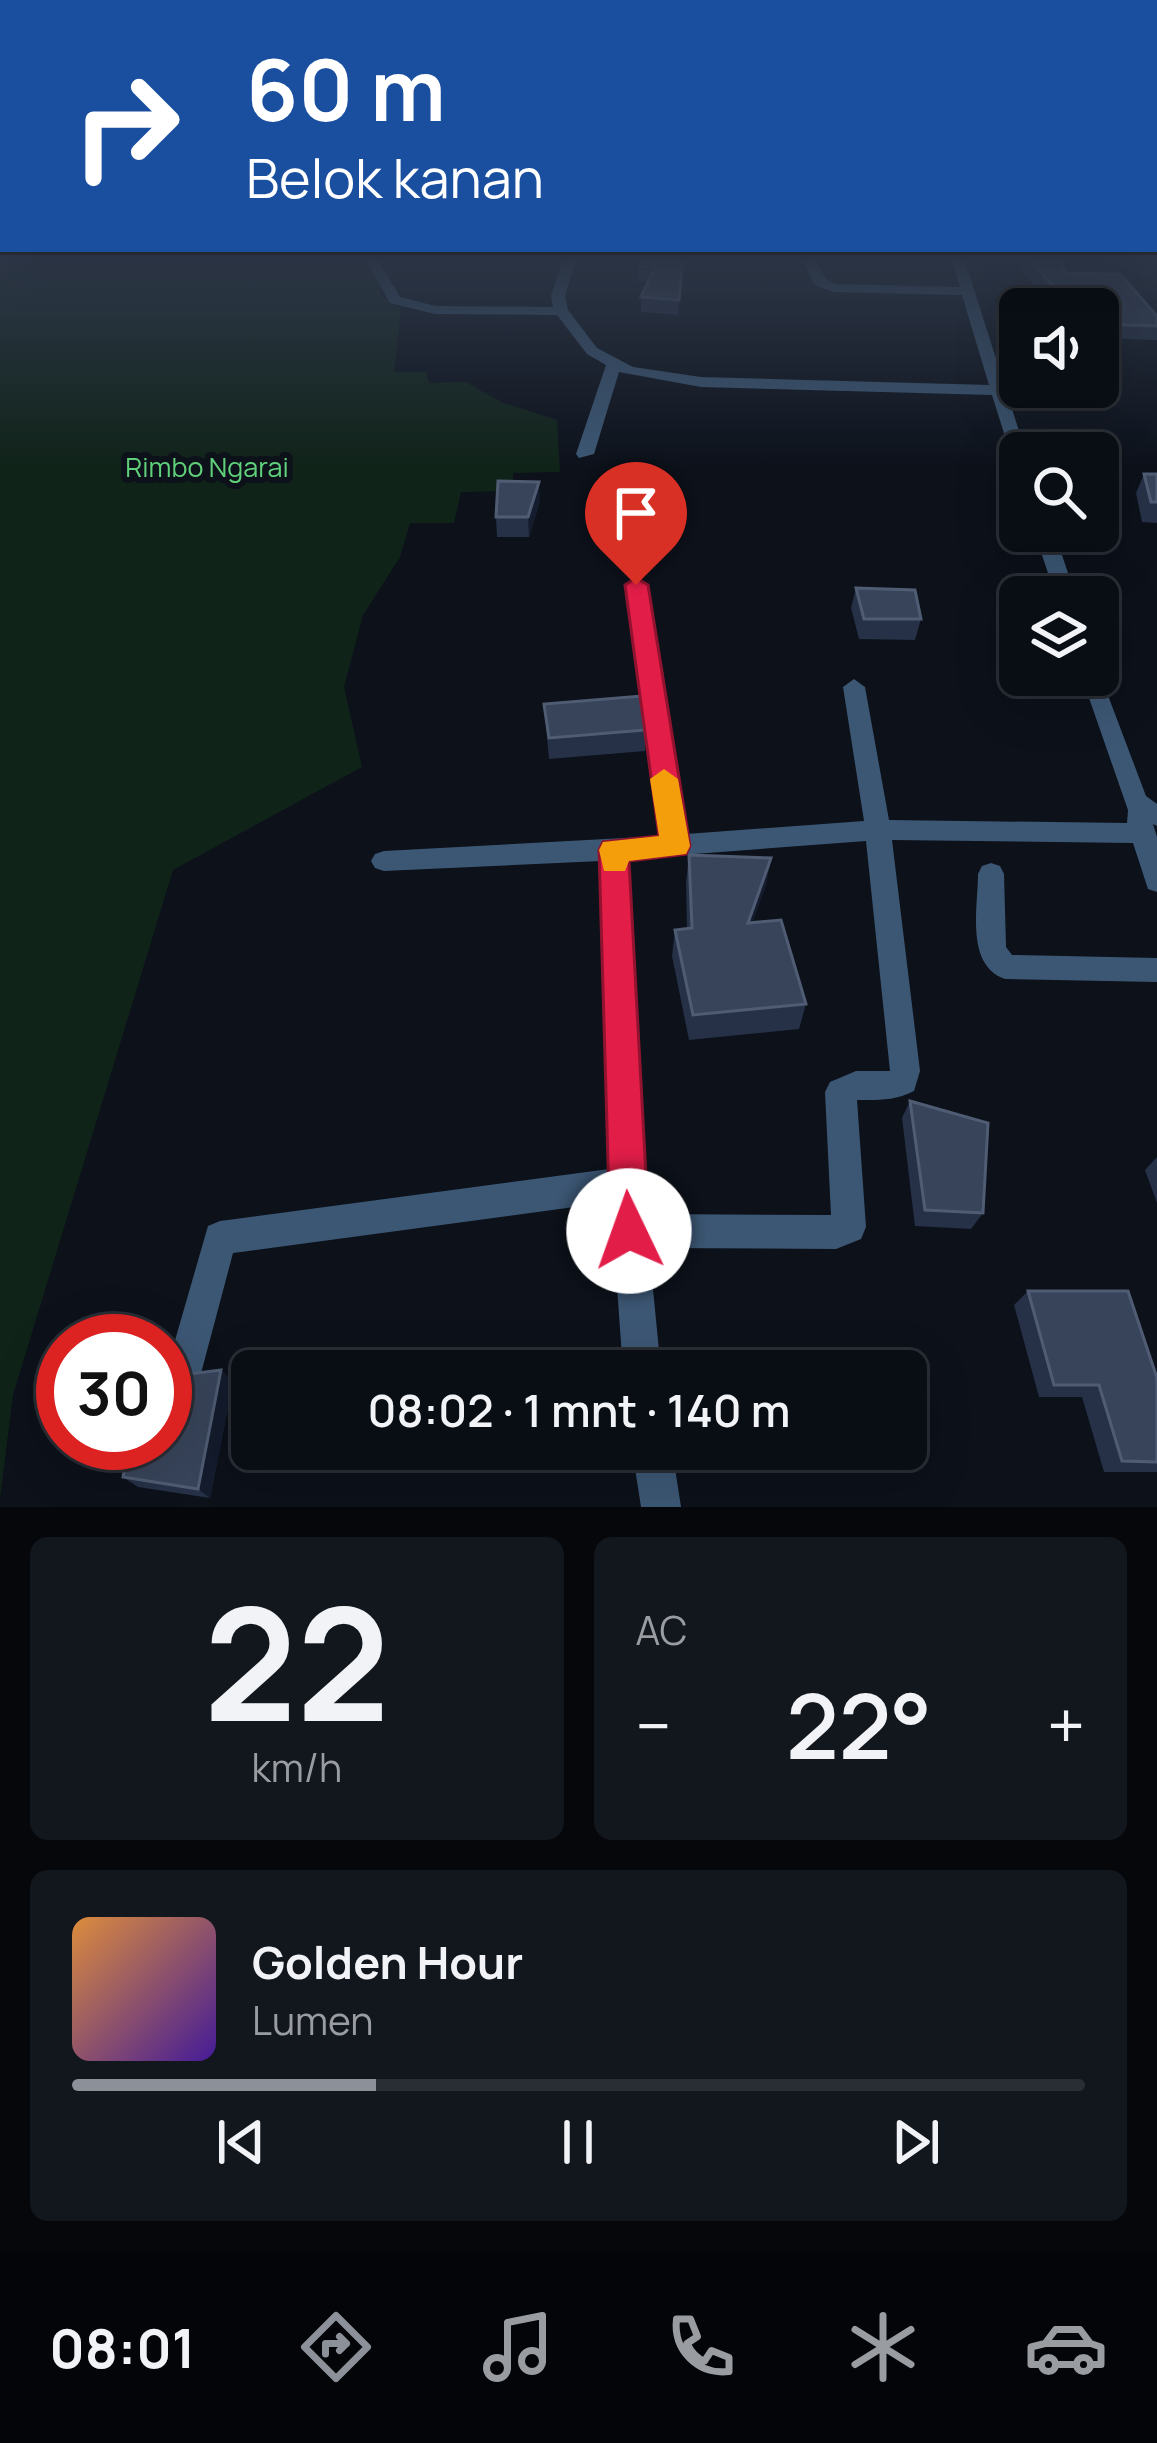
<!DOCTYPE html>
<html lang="id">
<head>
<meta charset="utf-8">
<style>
	:root { --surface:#090d14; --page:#12161d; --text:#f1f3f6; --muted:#999ca0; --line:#292d34; --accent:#8c9099 }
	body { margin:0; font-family:Manrope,sans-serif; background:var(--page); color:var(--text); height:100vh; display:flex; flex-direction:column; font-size:45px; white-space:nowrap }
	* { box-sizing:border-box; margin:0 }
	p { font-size:39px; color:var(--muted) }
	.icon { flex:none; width:66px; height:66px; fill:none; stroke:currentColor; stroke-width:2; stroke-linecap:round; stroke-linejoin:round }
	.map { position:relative; height:1507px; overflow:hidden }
	.details { display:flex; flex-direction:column; gap:30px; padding:30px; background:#05070b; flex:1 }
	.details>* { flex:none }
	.guide { position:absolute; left:0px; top:0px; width:1158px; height:252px; box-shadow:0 12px 48px #0002,0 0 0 3px var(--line); background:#1a4fa0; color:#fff; overflow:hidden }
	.fabs { position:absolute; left:999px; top:288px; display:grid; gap:24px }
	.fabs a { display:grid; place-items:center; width:120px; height:120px; border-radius:18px; background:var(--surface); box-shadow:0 12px 48px #0002,0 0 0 3px var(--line); font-size:60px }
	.speed { position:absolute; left:36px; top:1314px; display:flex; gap:24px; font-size:60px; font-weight:700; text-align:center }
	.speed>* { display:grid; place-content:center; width:156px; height:156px; border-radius:50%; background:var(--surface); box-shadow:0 12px 48px #0002,0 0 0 3px var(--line); line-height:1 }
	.speed .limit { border:18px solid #d22; background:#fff; color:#111 }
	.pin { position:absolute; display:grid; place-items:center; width:102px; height:102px; color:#fff; margin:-123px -51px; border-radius:50% 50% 50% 0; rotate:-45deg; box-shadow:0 0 12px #0007 }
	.pin .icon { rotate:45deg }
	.me { position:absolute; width:132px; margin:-66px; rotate:357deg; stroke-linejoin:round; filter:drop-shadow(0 0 9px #0008) }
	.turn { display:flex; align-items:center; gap:42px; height:252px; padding:0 48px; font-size:54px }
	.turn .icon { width:156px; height:156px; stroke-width:2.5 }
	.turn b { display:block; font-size:84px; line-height:102px }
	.big { font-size:90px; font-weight:600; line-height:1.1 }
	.details .card { flex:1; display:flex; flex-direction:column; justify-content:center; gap:18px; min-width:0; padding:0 42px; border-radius:18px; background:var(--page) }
	.details .dial { align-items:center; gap:0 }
	.dial b { font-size:156px; line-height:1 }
	.song { display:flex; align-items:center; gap:36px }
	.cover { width:144px; height:144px; border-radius:18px; background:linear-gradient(135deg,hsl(30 70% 55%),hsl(260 70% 35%)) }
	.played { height:12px; border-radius:6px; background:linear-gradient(90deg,var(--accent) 30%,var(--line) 30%) }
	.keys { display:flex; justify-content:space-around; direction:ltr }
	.heat { display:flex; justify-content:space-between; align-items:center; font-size:66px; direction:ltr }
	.details .tiles { flex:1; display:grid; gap:30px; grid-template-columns:1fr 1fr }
	.card:last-child { grid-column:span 2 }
	.trip { position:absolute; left:231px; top:1350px; width:696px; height:120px; border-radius:18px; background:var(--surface); box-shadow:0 12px 48px #0002,0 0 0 3px var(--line); font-weight:600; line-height:120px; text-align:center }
	.dock { display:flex; height:192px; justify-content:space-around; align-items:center; background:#040508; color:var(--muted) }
	.dock .icon { width:84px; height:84px }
	.dock .current { color:var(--accent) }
	.dock b { font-size:54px; color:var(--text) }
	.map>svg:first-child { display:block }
	.green { fill:#102319 }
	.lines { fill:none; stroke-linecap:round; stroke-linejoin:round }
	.street { fill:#3c5774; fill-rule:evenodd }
	.wall { fill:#263147 }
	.shaded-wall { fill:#141c2d }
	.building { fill:#38445a; stroke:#4f5c73; stroke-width:3 }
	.route { fill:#e11d48; stroke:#92132f; stroke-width:3 }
	.slow { fill:#f59e0b }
	.labels { text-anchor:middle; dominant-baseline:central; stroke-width:12; stroke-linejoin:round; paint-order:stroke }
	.far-park-label { font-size:27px; fill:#60d17a; stroke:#0c111a }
</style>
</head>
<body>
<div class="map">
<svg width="1157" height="1507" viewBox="0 0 1157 1507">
	<rect width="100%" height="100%" fill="#0c111a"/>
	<path class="green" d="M 0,258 L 376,258 L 381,295 L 401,309 L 394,372 L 426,372 L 429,383 L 466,382 L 501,402 L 557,420 L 560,472 L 513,473 L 513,491 L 461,492 L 454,523 L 410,523 L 400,557 L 363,615 L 344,687 L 362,767 L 173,870 L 13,1395 L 0,1498 Z"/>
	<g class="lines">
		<path class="street" d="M 365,258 L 377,258 L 400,297 L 435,306 L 553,307 L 551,296 L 563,258 L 576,258 L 565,296 L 568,310 L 597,348 L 633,367 L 701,377 L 989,385 L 962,295 L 833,292 L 815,285 L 801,258 L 814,258 L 826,279 L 835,284 L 960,287 L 951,258 L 964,258 L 1026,453 L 1020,453 L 1020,466 L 1014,465 L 992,395 L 701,387 L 619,372 L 594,454 L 579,458 L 576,454 L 606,365 L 587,354 L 557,315 L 435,314 L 390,303 Z
			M 1034,531 L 1054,531 L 1076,597 L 1056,597 Z
			M 636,579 L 646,585 L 686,834 L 864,821 L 843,687 L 854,679 L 865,687 L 889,820 L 1127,823 L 1128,810 L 1081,675 L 1098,675 L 1098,669 L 1146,796 L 1157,804 L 1157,826 L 1153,824 L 1157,837 L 1157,892 L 1148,889 L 1133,843 L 892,840 L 920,1071 L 914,1091 C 894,1101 879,1100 857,1100 L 866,1227 L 861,1239 L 836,1249 L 649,1248 L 661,1371 L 623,1371 L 611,1202 L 233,1253 L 199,1381 L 186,1387 L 173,1381 L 167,1368 L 208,1226 L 220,1221 L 609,1169 L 601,861 L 384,871 L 375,868 L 371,861 L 375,854 L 384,851 L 661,836 L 626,585 ZM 866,841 L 890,1071 L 856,1071 L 830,1082 L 825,1092 L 831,1215 L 646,1214 L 627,859 Z
			M 991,863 L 1000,866 L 1004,874 L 1006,947 L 1012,955 L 1157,958 L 1157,982 L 1005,979 C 965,965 978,907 978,874 L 982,866 Z
			M 632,1449 L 672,1449 L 681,1507 L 641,1507 Z"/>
	</g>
	<path class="wall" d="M 684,258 L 678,315 L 641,312 L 641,297 L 648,281 L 638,281 L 639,267 Z
		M 1011,258 L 1058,258 L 1066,273 L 1157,316 L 1157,340 L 1098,338 L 1098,309 L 1055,309 Z
		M 1144,474 L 1157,474 L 1157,523 L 1142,522 L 1136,493 Z
		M 540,501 L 529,537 L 497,537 L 496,517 Z
		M 856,588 L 921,619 L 915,640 L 859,639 L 851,608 Z
		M 544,704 L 646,730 L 645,751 L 549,759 Z
		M 689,855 L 771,858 L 766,885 L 752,923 L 806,1004 L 799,1029 L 689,1040 L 672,956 L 675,930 L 687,929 L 686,882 Z
		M 910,1101 L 983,1213 L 971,1229 L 915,1226 L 902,1118 Z
		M 1157,1157 L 1157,1203 L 1145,1170 Z
		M 1028,1291 L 1157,1378 L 1157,1472 L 1104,1472 L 1082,1397 L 1039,1397 L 1014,1305 Z
		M 221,1370 L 233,1382 L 210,1498 L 138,1487 L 123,1477 Z"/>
	<path class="shaded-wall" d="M 539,482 L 540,501 L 529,537 L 528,517 Z
		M 771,858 L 766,885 L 743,949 L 748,923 Z
		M 221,1370 L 233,1382 L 210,1498 L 198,1489 Z"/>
	<path class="building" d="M 640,258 L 683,258 L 679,300 L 641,297 L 655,267 L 639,267 Z
		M 1026,258 L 1058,258 L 1066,273 L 1120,274 L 1157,316 L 1157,326 L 1098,324 L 1098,309 L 1067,309 L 1056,289 Z
		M 1144,474 L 1157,474 L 1157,502 L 1151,502 Z
		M 498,481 L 539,482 L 528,517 L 496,517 Z
		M 856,588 L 915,590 L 921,619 L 864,619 Z
		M 641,696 L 646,730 L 549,738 L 544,704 Z
		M 689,855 L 771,858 L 748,923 L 781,920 L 806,1004 L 693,1015 L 675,930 L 692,928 Z
		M 910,1101 L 988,1123 L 983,1213 L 925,1210 Z
		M 1028,1291 L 1128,1291 L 1157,1378 L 1157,1462 L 1122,1461 L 1099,1385 L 1054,1385 Z
		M 221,1370 L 198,1489 L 123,1477 L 129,1443 L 165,1443 L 165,1377 Z"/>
	<linearGradient id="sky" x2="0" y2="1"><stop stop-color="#07090e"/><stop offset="0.55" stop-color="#2e3849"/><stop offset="1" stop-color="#2e3849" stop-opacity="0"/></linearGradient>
	<rect width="1157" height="469" fill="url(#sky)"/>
	<path class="route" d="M 636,578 L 648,585 L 690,846 L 686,854 L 629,861 L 649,1231 L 643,1245 L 629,1250 L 615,1245 L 610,1231 L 599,850 L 603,842 L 659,836 L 625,585 Z"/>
	<path class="slow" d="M 664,769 L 678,779 L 690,846 L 686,854 L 629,861 L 625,871 L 604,871 L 599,850 L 603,842 L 659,836 L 650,779 Z"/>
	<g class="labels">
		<g class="far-park-label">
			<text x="207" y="466">Rimbo Ngarai</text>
		</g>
	</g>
</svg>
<div class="fabs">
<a><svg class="icon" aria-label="sound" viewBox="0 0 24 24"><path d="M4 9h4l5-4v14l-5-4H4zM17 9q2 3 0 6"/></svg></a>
<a><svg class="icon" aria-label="search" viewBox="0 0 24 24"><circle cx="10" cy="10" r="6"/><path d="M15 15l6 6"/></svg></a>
<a><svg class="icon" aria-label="layers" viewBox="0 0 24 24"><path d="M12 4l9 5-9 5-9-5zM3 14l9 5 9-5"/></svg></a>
</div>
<div class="speed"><div class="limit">30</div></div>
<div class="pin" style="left:636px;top:585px;background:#d93025"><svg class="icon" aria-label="arrive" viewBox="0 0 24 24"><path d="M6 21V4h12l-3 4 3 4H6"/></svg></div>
<svg class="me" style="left:629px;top:1231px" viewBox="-20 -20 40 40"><circle r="19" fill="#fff"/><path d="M0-13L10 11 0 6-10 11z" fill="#e11d48"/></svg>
<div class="trip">08:02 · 1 mnt · 140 m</div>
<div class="guide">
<div class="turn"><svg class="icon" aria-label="right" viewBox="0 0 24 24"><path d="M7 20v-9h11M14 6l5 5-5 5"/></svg><div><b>60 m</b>Belok kanan</div></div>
</div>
</div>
<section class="details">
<div class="tiles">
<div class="card dial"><b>22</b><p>km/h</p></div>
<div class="card"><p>AC</p>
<div class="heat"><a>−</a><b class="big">22°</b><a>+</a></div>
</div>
<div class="card">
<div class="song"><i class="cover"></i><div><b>Golden Hour</b><p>Lumen</p></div></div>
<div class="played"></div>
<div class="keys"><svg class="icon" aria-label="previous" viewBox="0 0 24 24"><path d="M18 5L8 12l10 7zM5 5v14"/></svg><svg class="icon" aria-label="pause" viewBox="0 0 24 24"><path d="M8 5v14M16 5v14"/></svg><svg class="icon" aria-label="next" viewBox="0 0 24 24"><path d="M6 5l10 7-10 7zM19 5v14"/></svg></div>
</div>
</div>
</section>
<nav class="dock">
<b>08:01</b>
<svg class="icon current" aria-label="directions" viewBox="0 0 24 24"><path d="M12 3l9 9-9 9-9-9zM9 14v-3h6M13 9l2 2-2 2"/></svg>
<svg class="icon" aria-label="music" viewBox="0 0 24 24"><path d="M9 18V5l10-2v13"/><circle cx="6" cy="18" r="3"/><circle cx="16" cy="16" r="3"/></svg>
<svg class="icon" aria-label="phone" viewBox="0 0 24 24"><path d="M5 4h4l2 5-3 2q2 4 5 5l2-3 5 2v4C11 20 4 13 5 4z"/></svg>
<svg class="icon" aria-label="climate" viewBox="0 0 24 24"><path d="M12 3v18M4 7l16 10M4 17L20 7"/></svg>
<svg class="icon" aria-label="car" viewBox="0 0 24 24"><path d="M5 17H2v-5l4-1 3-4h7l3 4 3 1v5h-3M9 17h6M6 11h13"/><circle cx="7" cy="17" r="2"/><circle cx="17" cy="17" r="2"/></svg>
</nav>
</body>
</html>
